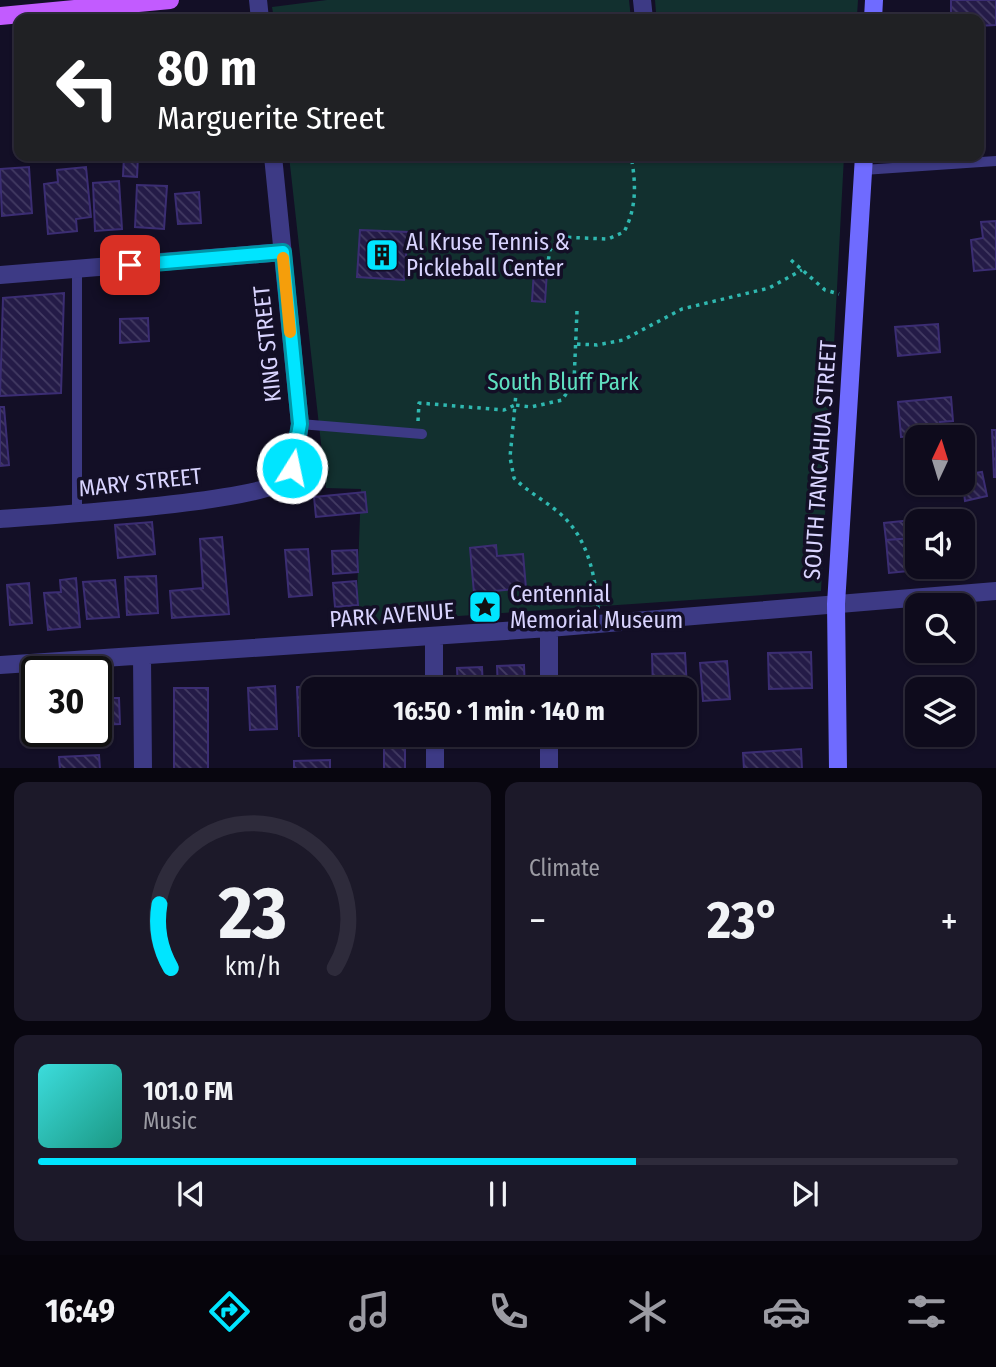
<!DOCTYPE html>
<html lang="en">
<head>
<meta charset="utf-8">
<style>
	:root { --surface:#0e0b1c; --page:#1c1929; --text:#f1f3f6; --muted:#9b9ba3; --line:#2e2b3b; --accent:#00e5ff }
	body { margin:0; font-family:"Fira Sans Condensed",sans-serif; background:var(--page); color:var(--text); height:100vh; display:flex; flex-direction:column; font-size:26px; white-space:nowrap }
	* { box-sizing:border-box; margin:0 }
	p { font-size:23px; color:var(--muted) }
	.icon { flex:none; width:38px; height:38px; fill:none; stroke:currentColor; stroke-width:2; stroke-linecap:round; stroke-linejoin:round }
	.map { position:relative; height:768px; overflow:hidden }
	.sheet { display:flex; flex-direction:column; gap:14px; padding:14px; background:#08060f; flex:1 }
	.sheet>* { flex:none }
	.guide { position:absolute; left:14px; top:14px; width:970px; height:147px; border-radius:14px; box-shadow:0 2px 5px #0004,0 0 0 2px var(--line); background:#202124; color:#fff; overflow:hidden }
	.needle { width:46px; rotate:4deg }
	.tools { position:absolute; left:905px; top:425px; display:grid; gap:14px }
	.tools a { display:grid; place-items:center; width:70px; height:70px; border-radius:14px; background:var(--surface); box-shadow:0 2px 5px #0004,0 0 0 2px var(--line); font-size:35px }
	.speed { position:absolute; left:21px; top:656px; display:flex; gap:14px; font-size:35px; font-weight:700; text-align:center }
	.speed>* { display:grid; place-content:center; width:91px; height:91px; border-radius:50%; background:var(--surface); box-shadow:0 2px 5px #0004,0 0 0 2px var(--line); line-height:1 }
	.speed .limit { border:4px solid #111; border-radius:10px; background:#fff; color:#111 }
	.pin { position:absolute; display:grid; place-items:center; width:60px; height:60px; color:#fff; margin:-30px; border-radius:14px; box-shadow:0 4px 10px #0006 }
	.me { position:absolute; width:77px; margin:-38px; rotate:10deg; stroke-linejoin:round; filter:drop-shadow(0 0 5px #0008) }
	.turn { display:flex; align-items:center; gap:24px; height:147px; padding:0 28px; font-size:32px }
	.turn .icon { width:91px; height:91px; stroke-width:2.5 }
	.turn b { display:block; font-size:49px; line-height:60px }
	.big { font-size:52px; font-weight:700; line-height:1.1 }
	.sheet .card { flex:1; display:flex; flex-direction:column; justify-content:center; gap:10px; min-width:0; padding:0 24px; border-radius:14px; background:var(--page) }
	.sheet .dial { align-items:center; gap:0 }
	.dial svg { height:182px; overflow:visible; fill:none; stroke:var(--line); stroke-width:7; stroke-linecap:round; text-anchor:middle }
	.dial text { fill:var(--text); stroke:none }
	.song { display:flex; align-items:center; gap:21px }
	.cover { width:84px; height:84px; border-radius:10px; background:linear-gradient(135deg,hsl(180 70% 55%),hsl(170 70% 35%)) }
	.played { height:7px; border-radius:4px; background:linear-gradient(90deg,var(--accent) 65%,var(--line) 65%) }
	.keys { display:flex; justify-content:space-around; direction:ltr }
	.heat { display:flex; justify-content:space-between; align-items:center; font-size:38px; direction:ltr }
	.sheet .tiles { flex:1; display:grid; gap:14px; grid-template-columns:1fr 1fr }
	.card:last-child { grid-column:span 2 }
	.trip { position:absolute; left:301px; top:677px; width:396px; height:70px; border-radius:14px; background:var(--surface); box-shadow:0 2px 5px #0004,0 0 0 2px var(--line); font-weight:700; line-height:70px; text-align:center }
	.menu { display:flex; height:112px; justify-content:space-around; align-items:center; background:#06040b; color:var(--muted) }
	.menu .icon { width:49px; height:49px }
	.menu .selected { color:var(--accent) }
	.menu b { font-size:32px; color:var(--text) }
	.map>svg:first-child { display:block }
	.green { fill:#12302f }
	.building { fill:url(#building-back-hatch); stroke:#3b2d73; stroke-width:2 }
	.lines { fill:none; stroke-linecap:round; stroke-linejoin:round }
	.path { stroke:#2fb8b0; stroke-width:3.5; stroke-dasharray:3.5 5; stroke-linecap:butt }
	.lane { stroke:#3d3a85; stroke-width:10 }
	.street { stroke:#3d3a85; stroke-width:18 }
	.secondary { stroke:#6f6bff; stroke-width:18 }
	.primary { stroke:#c25bff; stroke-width:18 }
	.route-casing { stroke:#0095a6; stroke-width:18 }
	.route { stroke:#00e5ff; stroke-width:12 }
	.slow { stroke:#f59e0b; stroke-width:12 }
	.labels { text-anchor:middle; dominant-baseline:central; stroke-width:7; stroke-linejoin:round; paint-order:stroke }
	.poi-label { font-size:23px; fill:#d9d4ff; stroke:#130f26; text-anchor:start }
	.street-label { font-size:23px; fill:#d9d4ff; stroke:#130f26 }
	.park-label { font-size:23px; fill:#5fe0c0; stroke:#130f26 }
</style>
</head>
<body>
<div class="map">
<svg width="996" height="769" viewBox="0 0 996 769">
	<defs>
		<pattern id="building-back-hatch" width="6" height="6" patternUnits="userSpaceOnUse" patternTransform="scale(1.75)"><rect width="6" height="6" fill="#241b47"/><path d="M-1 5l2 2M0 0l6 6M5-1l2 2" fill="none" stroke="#433b63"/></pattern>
	</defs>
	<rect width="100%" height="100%" fill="#130f26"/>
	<path class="green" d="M 327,0 L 629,0 L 631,19 L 274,19 L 272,7 Z
		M 655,0 L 858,0 L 857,16 L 656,13 Z
		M 289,156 L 844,156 L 821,591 L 356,623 L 361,489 L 326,488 Z"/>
	<path class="building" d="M 951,0 L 996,0 L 996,25 L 978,26 L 978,19 L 951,19 Z
		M 124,156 L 138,156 L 137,177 L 123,176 Z
		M 29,167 L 32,213 L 2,216 L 0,169 Z
		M 86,167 L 91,217 L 76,219 L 77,231 L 48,234 L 44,184 L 58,182 L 57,170 Z
		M 119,181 L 122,229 L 95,231 L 93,183 Z
		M 137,185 L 167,186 L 164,229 L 135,227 Z
		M 199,192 L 201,223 L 178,224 L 175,194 Z
		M 996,221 L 996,269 L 974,271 L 971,240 L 983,238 L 981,222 Z
		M 360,230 L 408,232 L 404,280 L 357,277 Z
		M 534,270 L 547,271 L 545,302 L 532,301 Z
		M 64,293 L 61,393 L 0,396 L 3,298 Z
		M 148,318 L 149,341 L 120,343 L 120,319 Z
		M 938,324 L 940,352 L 898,356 L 895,327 Z
		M 951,397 L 953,421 L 940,422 L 941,434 L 901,437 L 898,402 Z
		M 0,407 L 4,407 L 9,465 L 0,466 Z
		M 992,430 L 996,430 L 996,477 L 994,477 Z
		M 982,472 L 987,496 L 965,501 L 962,475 Z
		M 365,492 L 367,512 L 316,517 L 314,497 Z
		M 912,520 L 914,538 L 886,540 L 884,523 Z
		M 152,522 L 155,554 L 118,558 L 115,525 Z
		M 222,537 L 229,614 L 172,618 L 170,591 L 203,588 L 200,539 Z
		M 914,538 L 918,570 L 889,573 L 886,540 Z
		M 496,545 L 497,556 L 523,554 L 526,588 L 474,593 L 470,548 Z
		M 308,549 L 312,595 L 289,597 L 285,550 Z
		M 357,550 L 358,572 L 333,574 L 332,551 Z
		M 156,576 L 158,613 L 127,615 L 125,577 Z
		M 76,578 L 80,627 L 48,630 L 44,593 L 61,592 L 60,580 Z
		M 115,580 L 119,617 L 87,619 L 83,582 Z
		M 356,581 L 358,605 L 335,607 L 333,583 Z
		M 29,583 L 32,623 L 10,625 L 7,585 Z
		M 811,652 L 812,688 L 769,689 L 768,653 Z
		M 685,653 L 687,689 L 653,690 L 652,654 Z
		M 727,661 L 730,699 L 703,701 L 700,663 Z
		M 524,665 L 525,690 L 498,690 L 497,666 Z
		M 482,667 L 483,690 L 458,690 L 457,668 Z
		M 381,679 L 406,679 L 406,690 L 381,690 Z
		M 334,680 L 365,680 L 365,690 L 334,690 Z
		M 96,685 L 103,685 L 103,698 L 119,698 L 120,724 L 96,725 Z
		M 275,686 L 277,729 L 250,730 L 248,688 Z
		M 323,686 L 323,690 L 313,690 L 315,735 L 299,736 L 297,687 Z
		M 174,688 L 208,688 L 208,769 L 174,769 Z
		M 384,735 L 405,735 L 405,769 L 384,769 Z
		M 801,749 L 802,769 L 744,769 L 743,753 Z
		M 99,755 L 100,769 L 60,769 L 59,757 Z
		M 330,760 L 330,769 L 294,769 L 294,761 Z"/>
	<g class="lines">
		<path class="path" d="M 791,260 L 825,290 L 839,294
			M 547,268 L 550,250 L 560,237 L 608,239 L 624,232 C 637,207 636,183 631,156
			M 577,311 L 574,382 L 562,400 L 531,407 L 515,405 L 510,457 L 514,478 C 527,491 542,499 557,511 C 587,535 595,573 598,609
			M 577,344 L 597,345 L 623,340 L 682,309 L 769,288 L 802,270
			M 418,421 L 419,403 L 504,410 L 515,405 L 516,392"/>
		<path class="lane" d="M 863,170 L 996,161
			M 77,269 L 77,513
			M 300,424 L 422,434"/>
		<path class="street" d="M 258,0 L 260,19
			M 642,0 L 644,19
			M 0,275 L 283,252
			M 0,519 C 43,516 263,502 285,480 C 298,466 297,442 300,424 L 273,156
			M 434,636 L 434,690
			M 142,657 L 143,769
			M 0,665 L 549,628 L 996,591
			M 549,690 L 549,628
			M 435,735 L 435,769
			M 549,735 L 549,769"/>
		<path class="secondary" d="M 873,19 L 874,0
			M 838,769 L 836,604 L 864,156"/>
		<path class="primary" d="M 0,16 L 170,0"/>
	</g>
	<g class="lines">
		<defs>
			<path id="route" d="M 130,265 L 283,252 L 300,424 L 292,468"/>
		</defs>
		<use href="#route" class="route-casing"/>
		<use href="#route" class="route"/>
		<path class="slow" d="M 283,258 L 290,332"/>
	</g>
	<defs>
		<symbol id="building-square" viewBox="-11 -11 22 22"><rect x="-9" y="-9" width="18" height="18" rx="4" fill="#00e5ff" stroke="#130f26"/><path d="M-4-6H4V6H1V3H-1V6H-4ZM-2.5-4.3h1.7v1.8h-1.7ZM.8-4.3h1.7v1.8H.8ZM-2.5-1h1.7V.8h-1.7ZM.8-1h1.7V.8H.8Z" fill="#111"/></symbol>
		<symbol id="sight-square" viewBox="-11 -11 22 22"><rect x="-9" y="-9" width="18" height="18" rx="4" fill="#00e5ff" stroke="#130f26"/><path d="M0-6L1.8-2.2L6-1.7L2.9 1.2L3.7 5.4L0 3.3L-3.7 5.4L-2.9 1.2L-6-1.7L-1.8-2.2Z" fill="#111"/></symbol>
	</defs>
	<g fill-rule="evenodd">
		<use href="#building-square" x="363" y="236" width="38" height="38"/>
		<use href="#sight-square" x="466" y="588" width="38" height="38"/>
	</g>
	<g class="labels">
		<g class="poi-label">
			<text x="406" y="242">Al Kruse Tennis &amp;<tspan x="406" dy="26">Pickleball Center</tspan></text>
			<text x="510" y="594">Centennial<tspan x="510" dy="26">Memorial Museum</tspan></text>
		</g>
		<g class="street-label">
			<text transform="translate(267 344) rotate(-96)">KING STREET</text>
			<text transform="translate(820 460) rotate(-86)">SOUTH TANCAHUA STREET</text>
			<text transform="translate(140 482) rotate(-6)">MARY STREET</text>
			<text transform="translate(392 615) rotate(-4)">PARK AVENUE</text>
		</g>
		<g class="park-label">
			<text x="563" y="382">South Bluff Park</text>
		</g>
	</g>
</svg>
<div class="tools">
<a><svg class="needle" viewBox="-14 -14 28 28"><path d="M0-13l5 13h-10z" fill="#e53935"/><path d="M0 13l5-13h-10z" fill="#9b9ba3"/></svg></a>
<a><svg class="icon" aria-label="sound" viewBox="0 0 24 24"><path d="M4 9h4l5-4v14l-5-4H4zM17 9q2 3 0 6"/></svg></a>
<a><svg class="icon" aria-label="search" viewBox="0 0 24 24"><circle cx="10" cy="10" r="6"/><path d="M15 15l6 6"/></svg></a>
<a><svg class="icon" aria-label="layers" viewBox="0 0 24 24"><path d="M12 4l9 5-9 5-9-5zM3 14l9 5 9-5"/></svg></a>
</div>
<div class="speed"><div class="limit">30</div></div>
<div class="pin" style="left:130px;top:265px;background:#d93025"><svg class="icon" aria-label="arrive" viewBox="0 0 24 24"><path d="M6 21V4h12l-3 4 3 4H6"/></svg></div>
<svg class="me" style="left:292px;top:468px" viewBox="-20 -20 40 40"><circle r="17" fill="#00e5ff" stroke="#fff" stroke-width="3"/><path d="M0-11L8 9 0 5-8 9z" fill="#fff"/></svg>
<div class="trip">16:50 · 1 min · 140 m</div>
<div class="guide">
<div class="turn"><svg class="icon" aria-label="left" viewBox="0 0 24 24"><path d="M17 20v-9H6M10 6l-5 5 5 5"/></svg><div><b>80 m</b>Marguerite Street</div></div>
</div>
</div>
<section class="sheet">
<div class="tiles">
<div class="card dial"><svg viewBox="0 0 100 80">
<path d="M14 69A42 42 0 1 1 86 69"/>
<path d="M14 69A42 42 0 0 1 9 41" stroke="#00e5ff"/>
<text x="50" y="56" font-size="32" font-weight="700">23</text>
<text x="50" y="72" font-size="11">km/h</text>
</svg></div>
<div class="card"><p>Climate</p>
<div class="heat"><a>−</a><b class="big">23°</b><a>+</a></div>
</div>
<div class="card">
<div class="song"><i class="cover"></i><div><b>101.0 FM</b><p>Music</p></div></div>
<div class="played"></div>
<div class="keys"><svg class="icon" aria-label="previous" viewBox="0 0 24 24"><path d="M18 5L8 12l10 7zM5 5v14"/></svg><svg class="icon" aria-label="pause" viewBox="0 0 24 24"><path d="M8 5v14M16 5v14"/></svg><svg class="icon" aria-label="next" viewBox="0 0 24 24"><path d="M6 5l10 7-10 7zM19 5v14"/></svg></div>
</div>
</div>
</section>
<nav class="menu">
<b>16:49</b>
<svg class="icon selected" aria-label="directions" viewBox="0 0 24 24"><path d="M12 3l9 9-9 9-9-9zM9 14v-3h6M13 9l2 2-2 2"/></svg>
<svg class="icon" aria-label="music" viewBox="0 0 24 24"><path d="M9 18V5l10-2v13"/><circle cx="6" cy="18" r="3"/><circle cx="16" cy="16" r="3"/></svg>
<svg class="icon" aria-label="phone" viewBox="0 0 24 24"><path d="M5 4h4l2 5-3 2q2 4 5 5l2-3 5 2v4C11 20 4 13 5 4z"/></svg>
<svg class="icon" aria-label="climate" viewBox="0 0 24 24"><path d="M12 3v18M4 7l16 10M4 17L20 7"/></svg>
<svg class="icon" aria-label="car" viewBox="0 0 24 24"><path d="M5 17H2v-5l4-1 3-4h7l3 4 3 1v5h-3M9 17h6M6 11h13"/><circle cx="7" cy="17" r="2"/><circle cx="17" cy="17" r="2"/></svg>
<svg class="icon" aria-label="filters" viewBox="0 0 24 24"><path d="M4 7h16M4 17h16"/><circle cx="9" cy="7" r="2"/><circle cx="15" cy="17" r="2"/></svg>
</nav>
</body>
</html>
